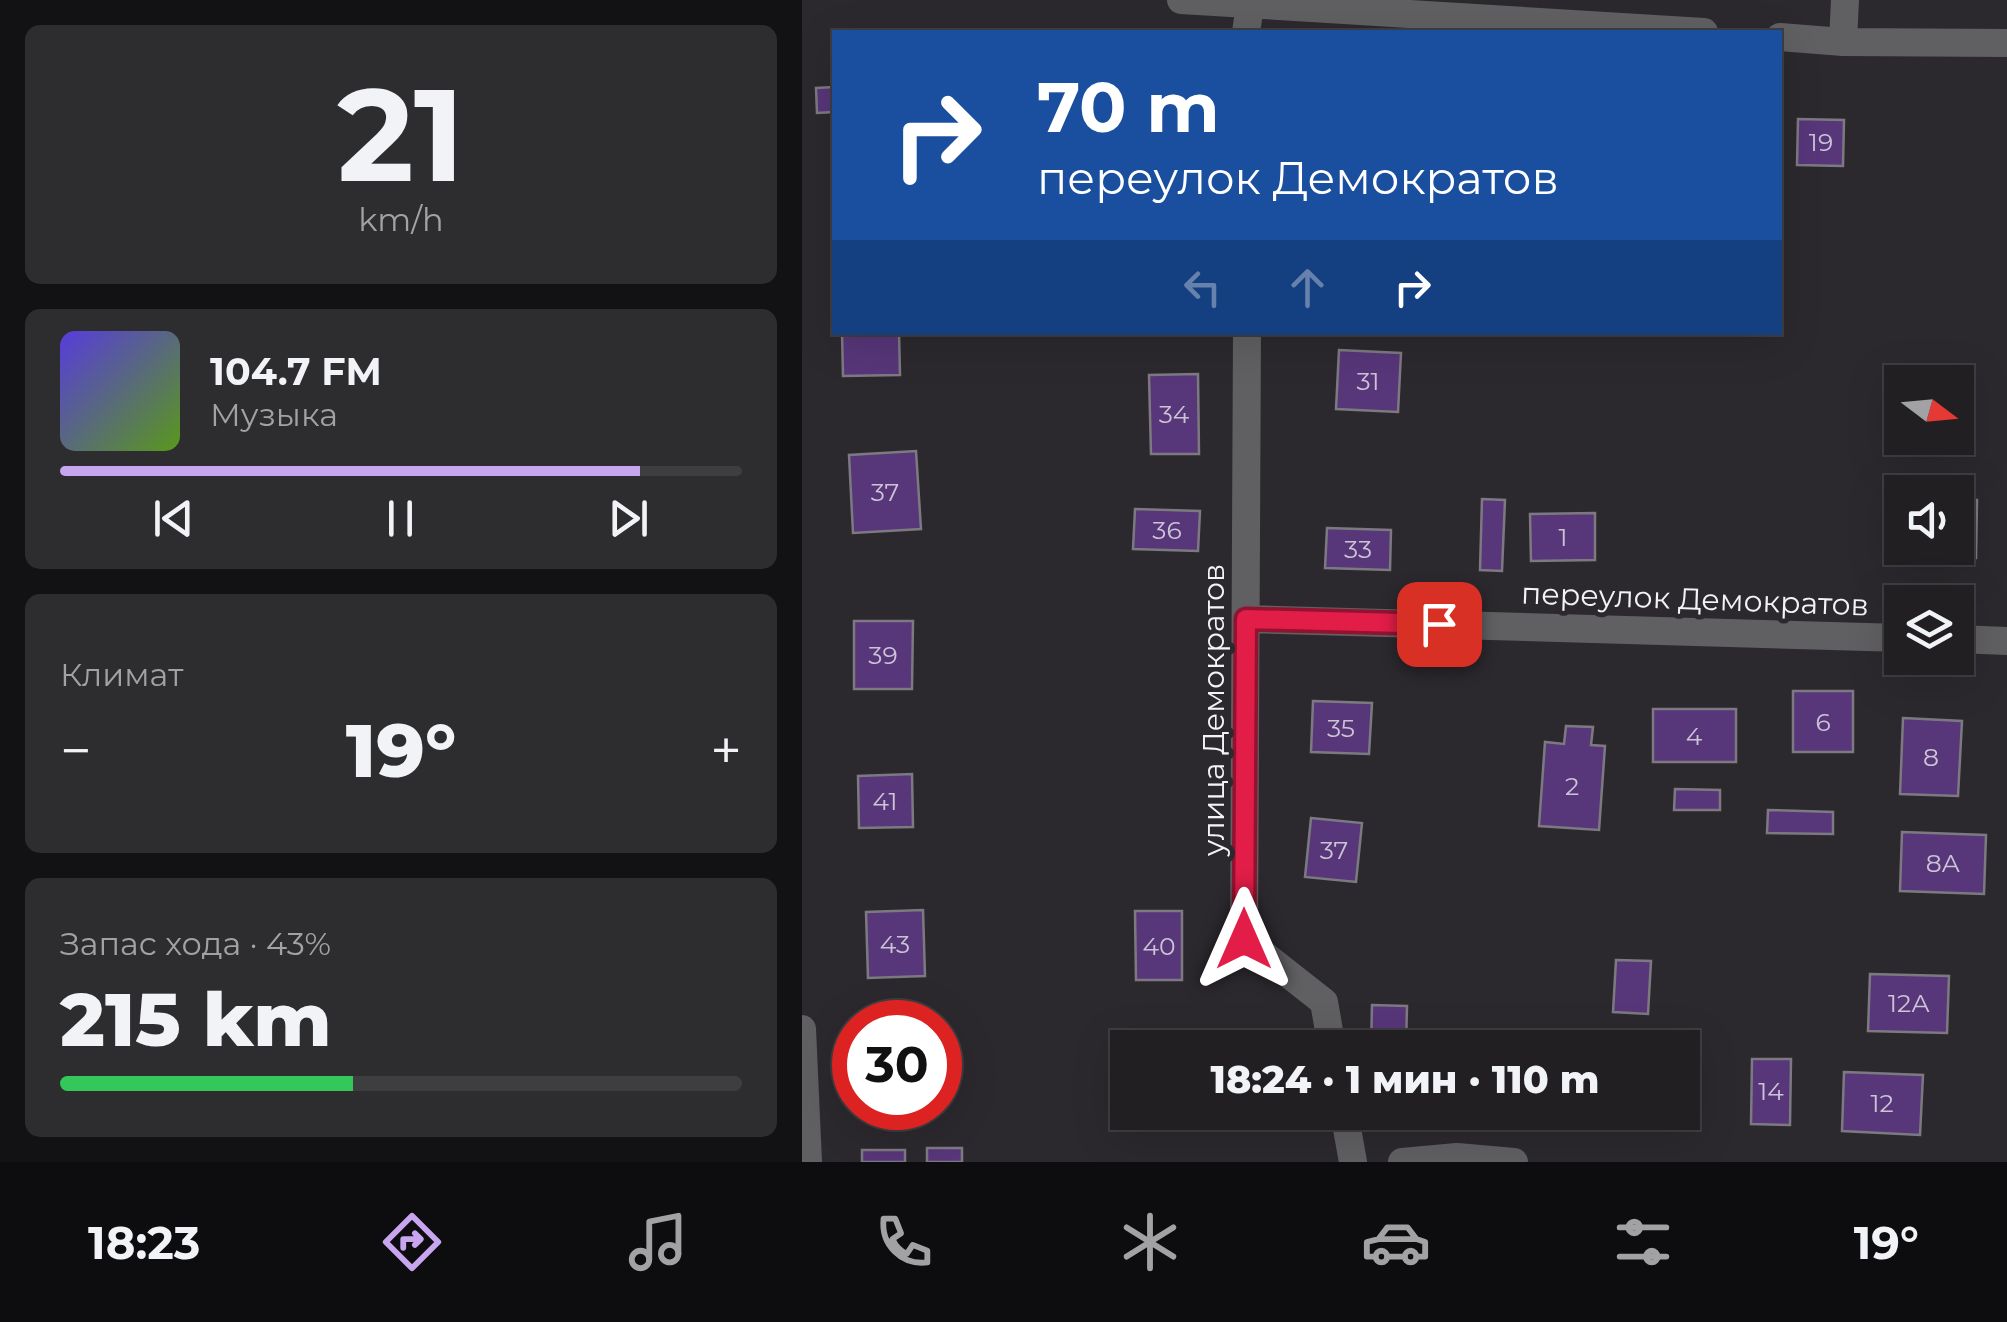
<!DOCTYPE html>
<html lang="ru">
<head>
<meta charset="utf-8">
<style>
	:root { --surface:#211f22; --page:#2d2c2f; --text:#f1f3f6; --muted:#a2a2a5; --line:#3e3d40; --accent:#c7a6ef }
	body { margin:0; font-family:Montserrat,sans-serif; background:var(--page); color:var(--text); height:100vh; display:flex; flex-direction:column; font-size:38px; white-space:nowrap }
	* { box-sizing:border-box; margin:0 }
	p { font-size:32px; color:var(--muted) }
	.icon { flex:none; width:55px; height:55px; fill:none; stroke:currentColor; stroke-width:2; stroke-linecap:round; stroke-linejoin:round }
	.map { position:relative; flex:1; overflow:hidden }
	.sheet { display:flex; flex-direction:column; gap:25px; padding:25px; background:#121113; width:802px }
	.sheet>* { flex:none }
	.hud { position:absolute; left:30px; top:30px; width:950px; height:305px; border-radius:0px; box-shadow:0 10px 40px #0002,0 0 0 2px var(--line); background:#1a4fa0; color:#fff; overflow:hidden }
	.needle { width:65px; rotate:106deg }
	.fabs { position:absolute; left:1082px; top:365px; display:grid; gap:20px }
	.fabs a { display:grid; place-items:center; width:90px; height:90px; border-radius:0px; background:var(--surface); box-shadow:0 10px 40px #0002,0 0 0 2px var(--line); font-size:50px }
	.speed { position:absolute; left:30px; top:1000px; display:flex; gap:20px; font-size:50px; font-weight:700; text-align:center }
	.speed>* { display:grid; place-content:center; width:130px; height:130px; border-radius:50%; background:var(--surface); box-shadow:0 10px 40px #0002,0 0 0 2px var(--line); line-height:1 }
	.speed .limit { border:15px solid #d22; background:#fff; color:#111 }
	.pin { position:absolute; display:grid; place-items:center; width:85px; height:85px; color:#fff; margin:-42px; border-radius:20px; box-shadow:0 5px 15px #0006 }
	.me { position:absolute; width:110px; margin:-55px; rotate:0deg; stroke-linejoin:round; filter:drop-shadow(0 0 8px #0008) }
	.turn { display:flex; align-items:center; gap:35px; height:210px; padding:0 40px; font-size:45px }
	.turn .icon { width:130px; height:130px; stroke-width:2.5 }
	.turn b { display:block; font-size:70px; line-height:85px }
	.lanes { display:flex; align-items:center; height:95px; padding:0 40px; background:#0003; justify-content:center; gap:50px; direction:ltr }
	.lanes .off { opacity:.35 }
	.big { font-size:75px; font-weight:800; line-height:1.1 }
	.sheet .card { flex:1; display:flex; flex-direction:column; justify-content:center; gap:15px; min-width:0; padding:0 35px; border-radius:15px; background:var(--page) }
	.sheet .dial { align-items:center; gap:0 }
	.dial b { font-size:130px; line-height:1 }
	.song { display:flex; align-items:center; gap:30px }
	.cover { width:120px; height:120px; border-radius:15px; background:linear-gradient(135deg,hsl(250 70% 55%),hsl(90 70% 35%)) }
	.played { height:10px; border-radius:5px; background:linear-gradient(90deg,var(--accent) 85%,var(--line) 85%) }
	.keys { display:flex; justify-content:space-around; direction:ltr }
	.heat { display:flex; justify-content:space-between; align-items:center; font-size:55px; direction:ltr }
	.charge { height:15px; border-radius:8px; background:linear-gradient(90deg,#34c759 43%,var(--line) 0) }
	.trip { position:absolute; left:308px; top:1030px; width:590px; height:100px; border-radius:0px; background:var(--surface); box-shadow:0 10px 40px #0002,0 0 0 2px var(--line); font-weight:800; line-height:100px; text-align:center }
	.dock { display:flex; height:160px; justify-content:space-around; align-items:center; background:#0d0c0e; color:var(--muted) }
	.dock .icon { width:70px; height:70px }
	.dock .current { color:var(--accent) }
	.dock b { font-size:45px; color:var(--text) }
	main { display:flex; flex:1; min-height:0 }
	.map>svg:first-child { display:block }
	.building { fill:#573679; stroke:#7c7a80; stroke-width:2.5 }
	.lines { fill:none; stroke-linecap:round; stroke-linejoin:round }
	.minor { stroke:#605f62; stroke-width:28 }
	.route-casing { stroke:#92132f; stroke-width:25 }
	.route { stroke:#e11d48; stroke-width:18 }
	.labels { text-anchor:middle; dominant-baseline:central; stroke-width:10; stroke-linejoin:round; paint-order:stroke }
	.number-label { font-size:25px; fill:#ccc3d6 }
	.street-label { font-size:30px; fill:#f3f2f5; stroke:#2c292e }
</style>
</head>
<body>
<main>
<section class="sheet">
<div class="card dial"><b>21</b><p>km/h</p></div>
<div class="card">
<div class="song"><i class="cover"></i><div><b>104.7 FM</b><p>Музыка</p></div></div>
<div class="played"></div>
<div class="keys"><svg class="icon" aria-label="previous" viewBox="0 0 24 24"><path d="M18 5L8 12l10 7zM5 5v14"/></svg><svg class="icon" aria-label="pause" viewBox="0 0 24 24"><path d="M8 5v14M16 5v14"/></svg><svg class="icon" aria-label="next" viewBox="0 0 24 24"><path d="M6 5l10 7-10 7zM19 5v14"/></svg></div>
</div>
<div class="card"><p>Климат</p>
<div class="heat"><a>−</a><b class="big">19°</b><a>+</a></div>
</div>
<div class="card"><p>Запас хода · 43%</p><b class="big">215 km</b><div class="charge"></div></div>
</section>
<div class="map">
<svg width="1205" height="1162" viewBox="0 0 1205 1162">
	<rect width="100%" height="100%" fill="#2c292e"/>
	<path class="building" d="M 32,87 L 32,112 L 15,113 L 14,88 Z
		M 996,119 L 1042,120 L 1041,166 L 995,165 Z
		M 97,332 L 98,375 L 41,376 L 40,333 Z
		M 537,350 L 599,353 L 596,412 L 534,409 Z
		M 396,374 L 397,454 L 349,454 L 347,375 Z
		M 114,451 L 119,529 L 51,533 L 47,455 Z
		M 680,499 L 703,500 L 700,571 L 678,570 Z
		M 1155,500 L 1175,500 L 1174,558 L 1123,557 L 1123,548 L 1155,548 Z
		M 333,509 L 398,511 L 396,551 L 331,549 Z
		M 793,513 L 793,560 L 729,561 L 728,514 Z
		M 525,528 L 589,530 L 588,570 L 523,568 Z
		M 52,621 L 111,621 L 110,689 L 52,689 Z
		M 991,691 L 1051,691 L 1051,752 L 991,752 Z
		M 511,701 L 570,703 L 567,754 L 509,752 Z
		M 851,709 L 934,709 L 934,762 L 851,762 Z
		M 1101,718 L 1160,721 L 1156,796 L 1098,794 Z
		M 764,726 L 791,727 L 789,745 L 803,746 L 797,830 L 737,826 L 743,742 L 762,744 Z
		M 110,774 L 111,827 L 57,828 L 56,776 Z
		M 873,789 L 918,790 L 918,810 L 872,810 Z
		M 966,810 L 1031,812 L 1031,834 L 965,833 Z
		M 509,818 L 560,823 L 554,882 L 503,877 Z
		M 1100,832 L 1184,835 L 1182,894 L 1098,891 Z
		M 121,910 L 123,976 L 66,978 L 64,912 Z
		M 333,911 L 380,911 L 380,980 L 334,980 Z
		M 814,960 L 849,961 L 846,1014 L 811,1012 Z
		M 1068,974 L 1147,976 L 1145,1033 L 1066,1031 Z
		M 570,1005 L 605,1006 L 604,1048 L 569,1048 Z
		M 950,1059 L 989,1059 L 988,1125 L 949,1124 Z
		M 1042,1072 L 1121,1075 L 1118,1135 L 1040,1131 Z
		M 601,1112 L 644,1112 L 643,1128 L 600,1126 Z
		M 125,1148 L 160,1148 L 160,1162 L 125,1162 Z
		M 60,1150 L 103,1150 L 103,1162 L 60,1162 Z"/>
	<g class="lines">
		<path class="minor" d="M 379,0 L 902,32
			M 444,32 L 449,0
			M 978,37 L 1041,42 L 1205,43
			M 1041,42 L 1043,0
			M 445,332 L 442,939 L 522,1002 L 530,1048
			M 444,619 L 1100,638
			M 1155,639 L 1205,641
			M 0,1029 L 6,1162
			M 542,1112 L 551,1162
			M 600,1162 L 655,1157 L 712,1162"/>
	</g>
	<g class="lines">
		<defs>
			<path id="route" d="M 442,939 L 444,619 L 637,624"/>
		</defs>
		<use href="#route" class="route-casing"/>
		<use href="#route" class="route"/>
	</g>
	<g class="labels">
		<g class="number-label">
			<text x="1019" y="142">19</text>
			<text x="566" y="381">31</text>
			<text x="372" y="414">34</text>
			<text x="83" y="492">37</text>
			<text x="365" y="530">36</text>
			<text x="761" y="537">1</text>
			<text x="556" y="549">33</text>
			<text x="81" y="655">39</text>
			<text x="1021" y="722">6</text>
			<text x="539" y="728">35</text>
			<text x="892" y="736">4</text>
			<text x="1129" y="757">8</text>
			<text x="770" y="786">2</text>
			<text x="83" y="801">41</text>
			<text x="532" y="850">37</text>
			<text x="1141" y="863">8А</text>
			<text x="93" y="944">43</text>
			<text x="357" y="946">40</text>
			<text x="1107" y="1003">12А</text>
			<text x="969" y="1091">14</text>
			<text x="1080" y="1103">12</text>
		</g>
		<g class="street-label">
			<text transform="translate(893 599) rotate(2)">переулок Демократов</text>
			<text transform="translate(411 710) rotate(-90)">улица Демократов</text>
		</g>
	</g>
</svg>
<div class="fabs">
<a><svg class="needle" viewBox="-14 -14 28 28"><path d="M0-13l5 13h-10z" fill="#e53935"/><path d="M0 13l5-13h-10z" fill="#a2a2a5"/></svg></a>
<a><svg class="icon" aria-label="sound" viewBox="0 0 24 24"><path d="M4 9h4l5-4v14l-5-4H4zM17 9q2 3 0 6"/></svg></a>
<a><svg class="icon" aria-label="layers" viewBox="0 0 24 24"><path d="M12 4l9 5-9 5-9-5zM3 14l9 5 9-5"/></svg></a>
</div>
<div class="speed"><div class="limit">30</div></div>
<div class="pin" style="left:637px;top:624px;background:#d93025"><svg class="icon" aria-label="arrive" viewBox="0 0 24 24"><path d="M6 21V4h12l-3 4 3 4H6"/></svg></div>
<svg class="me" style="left:442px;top:939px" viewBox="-20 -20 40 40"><path d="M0-17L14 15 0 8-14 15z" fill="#e11d48" stroke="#fff" stroke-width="4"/></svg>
<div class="trip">18:24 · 1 мин · 110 m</div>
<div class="hud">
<div class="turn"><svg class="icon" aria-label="right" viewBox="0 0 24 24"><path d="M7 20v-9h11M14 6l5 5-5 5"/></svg><div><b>70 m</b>переулок Демократов</div></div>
<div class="lanes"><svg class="icon off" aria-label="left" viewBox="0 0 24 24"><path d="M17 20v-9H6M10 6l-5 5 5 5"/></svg><svg class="icon off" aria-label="ahead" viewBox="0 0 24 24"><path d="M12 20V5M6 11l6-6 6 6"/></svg><svg class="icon" aria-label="right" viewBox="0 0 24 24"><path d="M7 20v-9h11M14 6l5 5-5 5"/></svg></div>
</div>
</div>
</main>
<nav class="dock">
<b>18:23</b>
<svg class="icon current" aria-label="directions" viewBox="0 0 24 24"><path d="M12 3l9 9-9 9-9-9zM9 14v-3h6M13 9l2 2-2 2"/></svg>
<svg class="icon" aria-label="music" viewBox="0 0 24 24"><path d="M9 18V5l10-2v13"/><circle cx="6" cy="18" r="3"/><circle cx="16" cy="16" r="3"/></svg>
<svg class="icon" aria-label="phone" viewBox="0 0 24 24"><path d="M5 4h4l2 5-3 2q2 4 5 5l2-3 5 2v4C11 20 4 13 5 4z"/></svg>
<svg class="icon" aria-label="climate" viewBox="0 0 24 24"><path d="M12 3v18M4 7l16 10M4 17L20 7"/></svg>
<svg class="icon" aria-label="car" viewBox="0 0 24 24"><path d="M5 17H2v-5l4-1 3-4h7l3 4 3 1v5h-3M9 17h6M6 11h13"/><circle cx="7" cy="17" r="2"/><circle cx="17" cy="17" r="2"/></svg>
<svg class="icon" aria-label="filters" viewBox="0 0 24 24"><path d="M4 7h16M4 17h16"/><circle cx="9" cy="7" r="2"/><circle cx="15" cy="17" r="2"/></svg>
<b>19°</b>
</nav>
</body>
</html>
